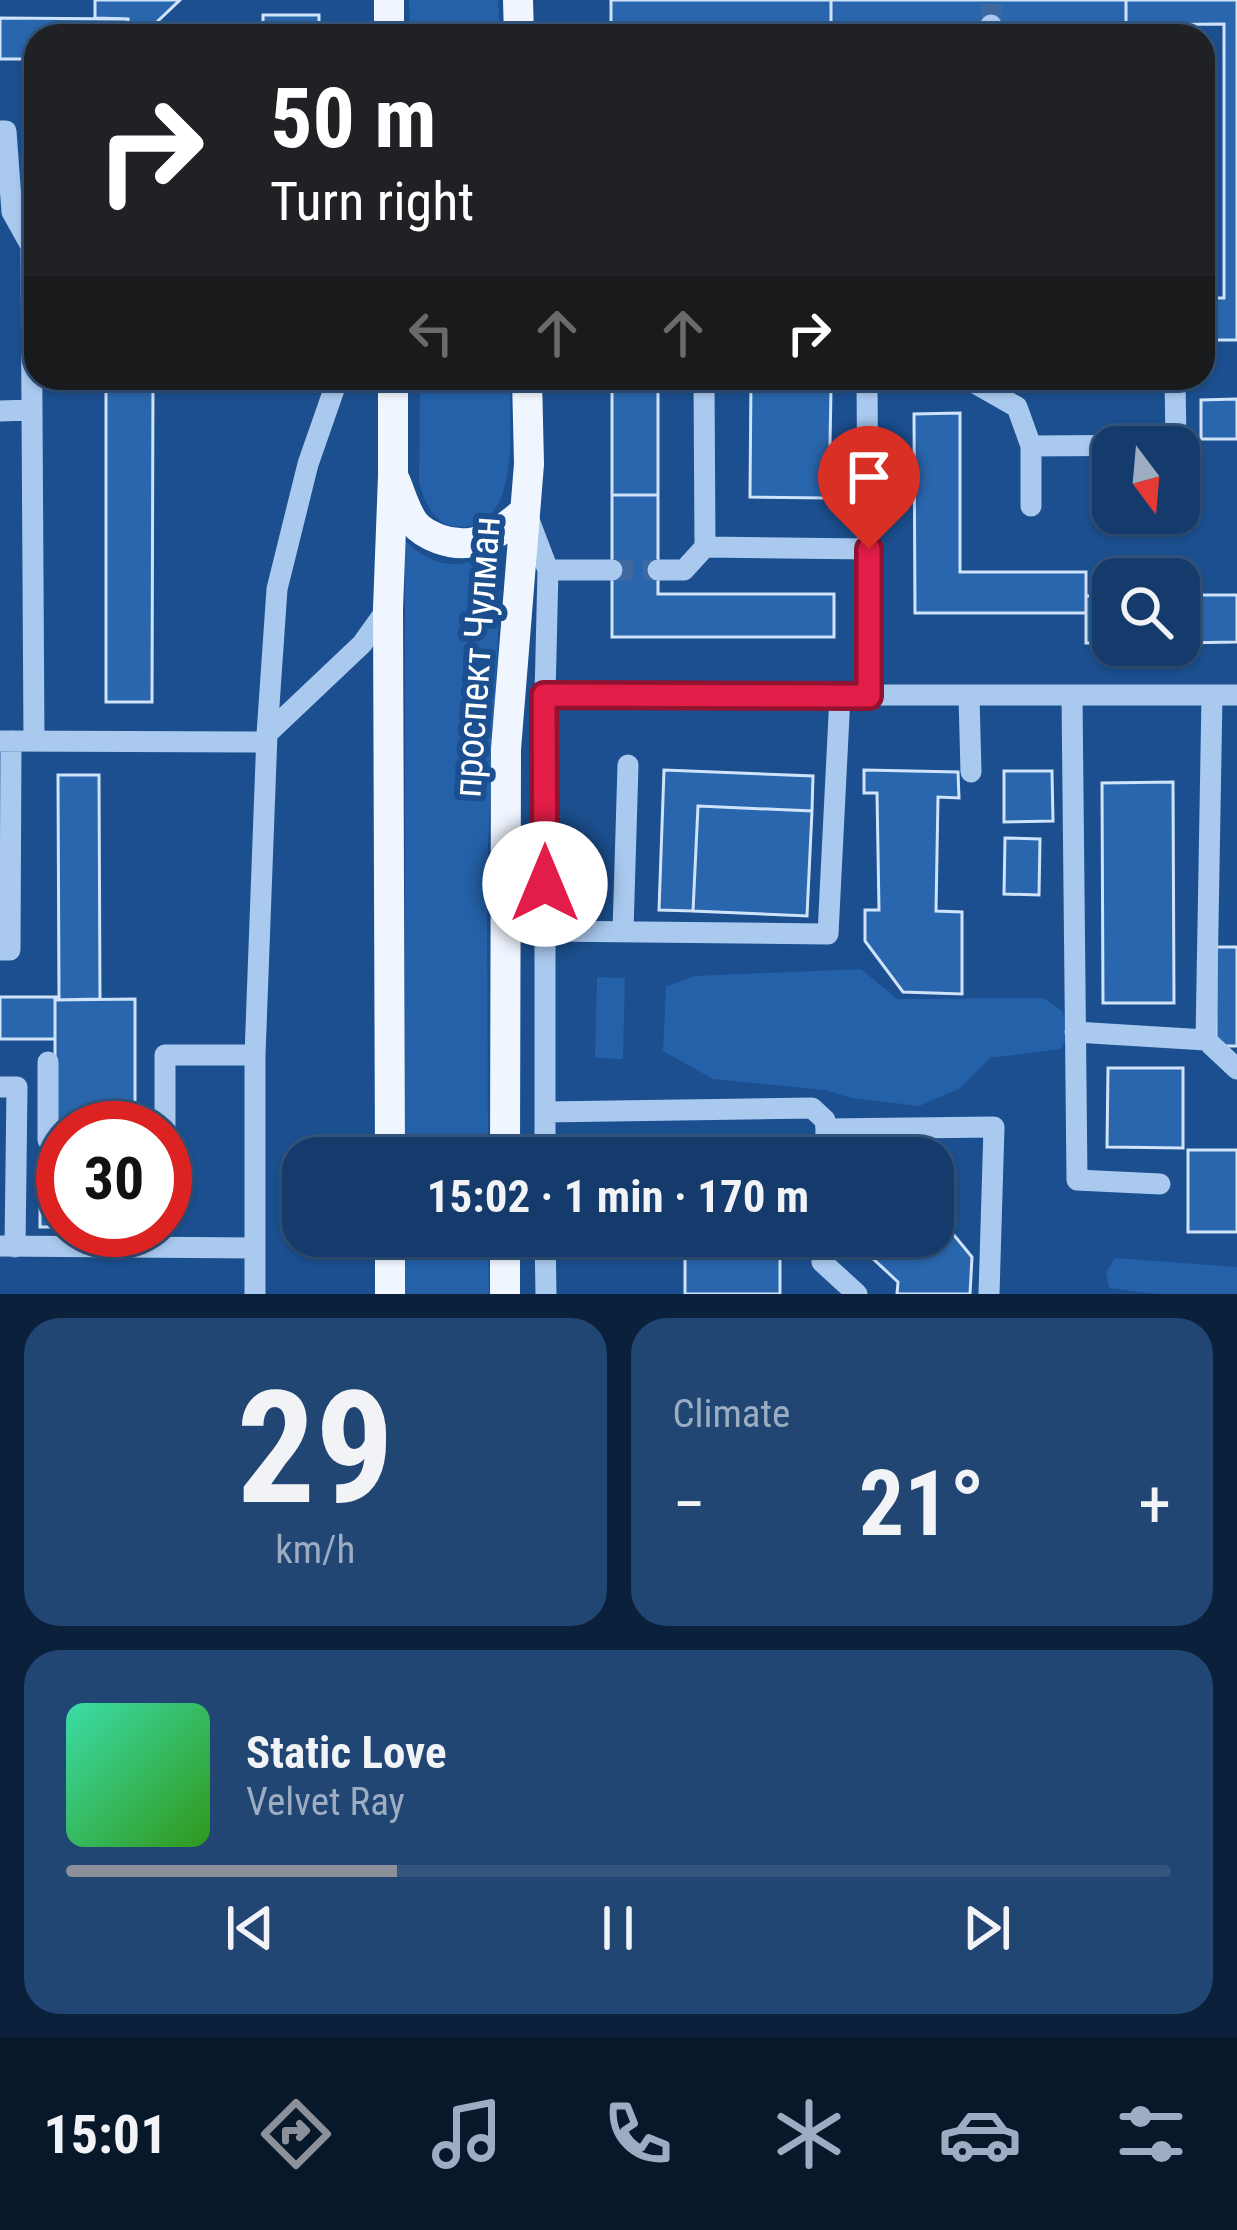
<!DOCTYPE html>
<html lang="en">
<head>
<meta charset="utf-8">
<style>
	:root { --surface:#143b6b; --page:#214673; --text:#f1f3f6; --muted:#9dadc1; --line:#33557e; --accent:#8c9099 }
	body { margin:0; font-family:"Roboto Condensed",sans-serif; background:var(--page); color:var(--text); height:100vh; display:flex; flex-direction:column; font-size:45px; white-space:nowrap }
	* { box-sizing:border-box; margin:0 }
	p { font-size:39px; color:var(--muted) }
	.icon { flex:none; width:66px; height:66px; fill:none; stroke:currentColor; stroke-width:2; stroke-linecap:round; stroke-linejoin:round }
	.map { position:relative; height:1294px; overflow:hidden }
	.panel { display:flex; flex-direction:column; gap:24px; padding:24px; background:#0b203b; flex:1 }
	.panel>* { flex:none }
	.guide { position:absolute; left:24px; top:24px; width:1191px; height:366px; border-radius:36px; box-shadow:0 3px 9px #0004,0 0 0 3px var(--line); background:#202124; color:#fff; overflow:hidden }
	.needle { width:78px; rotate:164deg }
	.fabs { position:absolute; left:1092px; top:426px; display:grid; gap:24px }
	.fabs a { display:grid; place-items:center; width:108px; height:108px; border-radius:24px; background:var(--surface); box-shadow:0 3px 9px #0004,0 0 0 3px var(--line); font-size:60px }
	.speed { position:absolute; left:36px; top:1101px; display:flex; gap:24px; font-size:60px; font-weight:700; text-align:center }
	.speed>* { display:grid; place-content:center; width:156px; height:156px; border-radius:50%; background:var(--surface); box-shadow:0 3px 9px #0004,0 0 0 3px var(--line); line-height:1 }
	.speed .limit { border:18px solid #d22; background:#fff; color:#111 }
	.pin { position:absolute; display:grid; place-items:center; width:102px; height:102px; color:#fff; margin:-123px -51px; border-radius:50% 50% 50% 0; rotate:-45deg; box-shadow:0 0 12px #0007 }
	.pin .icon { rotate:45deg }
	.me { position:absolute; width:132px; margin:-66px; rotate:0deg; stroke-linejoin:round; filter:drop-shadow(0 0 9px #0008) }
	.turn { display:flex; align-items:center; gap:42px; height:252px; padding:0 48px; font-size:54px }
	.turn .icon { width:156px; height:156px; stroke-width:2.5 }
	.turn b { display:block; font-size:84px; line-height:102px }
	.lanes { display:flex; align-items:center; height:114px; padding:0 48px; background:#0003; justify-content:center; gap:60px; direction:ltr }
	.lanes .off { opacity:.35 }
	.big { font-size:90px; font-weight:700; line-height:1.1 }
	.panel .widget { flex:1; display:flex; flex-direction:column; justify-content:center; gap:18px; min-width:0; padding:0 42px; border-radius:36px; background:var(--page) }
	.panel .dial { align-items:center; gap:0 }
	.dial b { font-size:156px; line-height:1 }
	.song { display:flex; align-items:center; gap:36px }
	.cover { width:144px; height:144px; border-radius:18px; background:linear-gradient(135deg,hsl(160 70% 55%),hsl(110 70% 35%)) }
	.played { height:12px; border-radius:6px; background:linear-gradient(90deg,var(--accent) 30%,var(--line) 30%) }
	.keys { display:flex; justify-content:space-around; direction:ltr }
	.heat { display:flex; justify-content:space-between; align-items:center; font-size:66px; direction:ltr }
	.panel .tiles { flex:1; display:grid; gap:24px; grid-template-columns:1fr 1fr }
	.widget:last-child { grid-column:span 2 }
	.trip { position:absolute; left:282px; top:1137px; width:672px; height:120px; border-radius:36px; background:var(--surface); box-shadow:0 3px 9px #0004,0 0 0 3px var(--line); font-weight:700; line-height:120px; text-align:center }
	.menu { display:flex; height:192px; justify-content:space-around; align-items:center; background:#08182b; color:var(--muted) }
	.menu .icon { width:84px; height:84px }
	.menu .current { color:var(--accent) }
	.menu b { font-size:54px; color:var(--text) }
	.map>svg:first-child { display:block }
	.green { fill:#2461a8 }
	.building { fill:#2a66ad; stroke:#cfe3fa; stroke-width:3 }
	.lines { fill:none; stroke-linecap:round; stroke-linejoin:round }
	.minor-tunnel { stroke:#3d69a0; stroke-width:21; stroke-dasharray:21 10; stroke-linecap:butt }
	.minor { stroke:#a9c9ee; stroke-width:21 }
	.major { stroke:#f0f6ff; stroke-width:30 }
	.route-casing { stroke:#92132f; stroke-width:30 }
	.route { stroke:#e11d48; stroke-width:21 }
	.labels { text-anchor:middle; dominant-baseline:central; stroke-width:12; stroke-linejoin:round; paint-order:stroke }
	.street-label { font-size:39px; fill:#fff; stroke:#1b4f8f }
</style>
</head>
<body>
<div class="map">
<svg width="1237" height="1294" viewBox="0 0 1237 1294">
	<rect width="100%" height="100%" fill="#1b4f8f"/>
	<path class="green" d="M 409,0 L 498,0 L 500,36 L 410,36 Z
		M 420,378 L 510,378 C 509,422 524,537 452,526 C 433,522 424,500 419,483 Z
		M 405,541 C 437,571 463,569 502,550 L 487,871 L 488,1158 L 405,1158 Z
		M 861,969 L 897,999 L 1044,998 L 1063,1012 L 1068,1035 L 1061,1049 L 990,1058 L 959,1089 L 919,1106 L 851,1098 L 825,1090 L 713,1079 L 663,1051 L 666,987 L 694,976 Z
		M 597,977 L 625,978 L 623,1059 L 595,1058 Z
		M 405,1236 L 488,1236 L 489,1294 L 405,1294 Z
		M 1115,1258 L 1237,1267 L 1237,1294 L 1159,1294 L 1109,1288 L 1106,1272 Z"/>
	<path class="building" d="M 95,0 L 180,0 L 142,36 L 128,36 L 128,19 L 95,18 Z
		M 611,0 L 831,0 L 831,25 L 657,26 L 657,36 L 611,36 Z
		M 831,0 L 1126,0 L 1126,25 L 831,25 Z
		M 1126,0 L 1237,0 L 1237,340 L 1203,340 L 1203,298 L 1224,298 L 1224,24 L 1126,25 Z
		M 263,15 L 319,15 L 319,36 L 263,36 Z
		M 0,18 L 128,19 L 128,36 L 36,36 L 36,59 L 0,59 Z
		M 106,378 L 153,378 L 152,702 L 106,702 Z
		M 612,378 L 658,378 L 658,495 L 612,495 Z
		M 751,378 L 823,378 L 823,390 L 831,390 L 830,444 L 837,444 L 836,471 L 825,471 L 825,498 L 750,497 Z
		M 1237,399 L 1237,439 L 1201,439 L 1201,400 Z
		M 960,413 L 960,572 L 1086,572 L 1086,613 L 915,613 L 914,414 Z
		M 612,495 L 658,495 L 658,594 L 834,594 L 834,637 L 612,637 Z
		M 1113,595 L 1113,643 L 1086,643 L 1086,596 Z
		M 1179,595 L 1237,595 L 1237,642 L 1179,643 Z
		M 664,770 L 813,776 L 812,811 L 698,806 L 693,911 L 659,910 Z
		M 864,770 L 958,772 L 959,798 L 938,797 L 936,911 L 962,912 L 962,994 L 903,992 L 865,941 L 865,910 L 879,910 L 877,793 L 864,793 Z
		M 1004,771 L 1052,771 L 1053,821 L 1004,822 Z
		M 58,775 L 99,775 L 100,999 L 55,1000 L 55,1039 L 0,1039 L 0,997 L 59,997 Z
		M 1173,782 L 1174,1003 L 1103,1003 L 1102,783 Z
		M 698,806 L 812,811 L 807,916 L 693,911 Z
		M 1005,838 L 1040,839 L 1039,895 L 1004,894 Z
		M 1216,947 L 1237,947 L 1237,1046 L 1216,1046 Z
		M 135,999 L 135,1123 L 55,1123 L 55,1000 Z
		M 1108,1068 L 1183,1068 L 1183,1148 L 1107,1147 Z
		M 1188,1150 L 1237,1150 L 1237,1232 L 1188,1232 Z
		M 40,1167 L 63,1167 L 63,1227 L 40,1227 Z
		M 933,1188 L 935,1212 L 972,1257 L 970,1294 L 897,1294 L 898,1282 L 854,1241 L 854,1236 L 933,1236 Z
		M 685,1236 L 780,1236 L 780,1294 L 685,1294 Z"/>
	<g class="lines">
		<path class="minor-tunnel" d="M 991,25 L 992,0
			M 612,570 L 658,570"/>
		<path class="minor" d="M 991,25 L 991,36
			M 0,131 L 6,131 L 12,212 L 31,246 L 34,741
			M 704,378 L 705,547 L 869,549
			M 867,378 L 869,696
			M 966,378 L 1017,407 L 1031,446
			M 0,411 L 32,410
			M 1031,506 L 1031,446 L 1176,445 L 1175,378
			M 529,520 L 548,570 L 545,695 L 545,1158
			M 548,570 L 612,570
			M 658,570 L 684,570 L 705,547
			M 545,695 L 1237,695
			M 969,696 L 971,772
			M 1072,696 L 1077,1180 L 1160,1184
			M 1212,696 L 1206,1040 L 1237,1069
			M 267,734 L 277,589 L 308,464 L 338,378
			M 0,741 L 266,742
			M 545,931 L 828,934 L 840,696
			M 623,931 L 628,765
			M 0,950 L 10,950 L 11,741
			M 1075,1032 L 1206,1040
			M 48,1062 L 48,1140 L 63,1140
			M 0,1087 L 17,1087 L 15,1247
			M 545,1112 L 812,1108 L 825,1120 L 826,1129
			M 165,1128 L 165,1055 L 255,1055
			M 825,1158 L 826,1129 L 994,1127 L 989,1294
			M 545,1236 L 546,1294
			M 823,1236 L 822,1262 L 857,1294
			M 0,1246 L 255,1248
			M 255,1294 L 255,1055 L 267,734 L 362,644 L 387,609"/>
		<path class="major" d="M 389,0 L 389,36
			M 518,0 L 519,36
			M 395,480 C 401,494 406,513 415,524 C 421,531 431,536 439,539 C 475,552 499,534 525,511
			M 390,1158 L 388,609 L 393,476 L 393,378
			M 505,1158 L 506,749 L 529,464 L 527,378
			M 390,1236 L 390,1294
			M 505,1294 L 505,1236"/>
	</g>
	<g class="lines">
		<defs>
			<path id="route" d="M 545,884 L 544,695 L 869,696 L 869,549"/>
		</defs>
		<use href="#route" class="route-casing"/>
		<use href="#route" class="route"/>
	</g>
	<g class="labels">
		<g class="street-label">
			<text transform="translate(477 657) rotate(-86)">проспект Чулман</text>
		</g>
	</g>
</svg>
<div class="fabs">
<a><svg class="needle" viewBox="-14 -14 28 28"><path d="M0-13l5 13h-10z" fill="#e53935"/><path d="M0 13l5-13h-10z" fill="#9dadc1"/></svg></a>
<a><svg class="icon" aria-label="search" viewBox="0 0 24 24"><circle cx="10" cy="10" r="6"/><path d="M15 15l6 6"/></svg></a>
</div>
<div class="speed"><div class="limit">30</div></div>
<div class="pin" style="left:869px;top:549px;background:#d93025"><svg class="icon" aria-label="arrive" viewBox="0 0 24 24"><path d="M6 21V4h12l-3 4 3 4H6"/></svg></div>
<svg class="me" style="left:545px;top:884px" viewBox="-20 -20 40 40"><circle r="19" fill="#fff"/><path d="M0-13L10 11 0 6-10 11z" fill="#e11d48"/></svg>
<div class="trip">15:02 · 1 min · 170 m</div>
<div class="guide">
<div class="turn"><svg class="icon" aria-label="right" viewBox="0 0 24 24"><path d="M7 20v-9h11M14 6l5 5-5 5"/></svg><div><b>50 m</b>Turn right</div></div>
<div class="lanes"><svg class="icon off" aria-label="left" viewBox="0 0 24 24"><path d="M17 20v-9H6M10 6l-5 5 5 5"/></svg><svg class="icon off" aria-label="ahead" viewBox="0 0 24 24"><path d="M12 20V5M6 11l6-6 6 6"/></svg><svg class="icon off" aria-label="ahead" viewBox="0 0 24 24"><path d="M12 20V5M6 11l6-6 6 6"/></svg><svg class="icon" aria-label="right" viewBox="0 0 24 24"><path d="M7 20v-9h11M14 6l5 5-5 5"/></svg></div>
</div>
</div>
<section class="panel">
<div class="tiles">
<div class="widget dial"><b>29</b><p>km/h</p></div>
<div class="widget"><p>Climate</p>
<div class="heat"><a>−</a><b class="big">21°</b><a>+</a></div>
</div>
<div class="widget">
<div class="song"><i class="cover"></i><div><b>Static Love</b><p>Velvet Ray</p></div></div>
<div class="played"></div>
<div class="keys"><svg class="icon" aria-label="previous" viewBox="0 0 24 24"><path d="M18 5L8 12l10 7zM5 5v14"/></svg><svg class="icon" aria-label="pause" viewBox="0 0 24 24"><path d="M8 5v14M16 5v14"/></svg><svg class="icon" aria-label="next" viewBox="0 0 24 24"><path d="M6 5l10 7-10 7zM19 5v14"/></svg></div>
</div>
</div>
</section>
<nav class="menu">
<b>15:01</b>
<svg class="icon current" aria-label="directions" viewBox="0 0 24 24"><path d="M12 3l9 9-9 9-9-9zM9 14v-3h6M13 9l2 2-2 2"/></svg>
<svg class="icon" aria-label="music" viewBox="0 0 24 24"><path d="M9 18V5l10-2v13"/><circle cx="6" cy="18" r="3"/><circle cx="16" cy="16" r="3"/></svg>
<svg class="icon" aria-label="phone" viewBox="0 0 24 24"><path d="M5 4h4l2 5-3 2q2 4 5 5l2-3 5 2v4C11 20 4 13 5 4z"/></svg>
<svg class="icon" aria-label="climate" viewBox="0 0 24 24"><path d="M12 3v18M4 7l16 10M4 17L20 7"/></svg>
<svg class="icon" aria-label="car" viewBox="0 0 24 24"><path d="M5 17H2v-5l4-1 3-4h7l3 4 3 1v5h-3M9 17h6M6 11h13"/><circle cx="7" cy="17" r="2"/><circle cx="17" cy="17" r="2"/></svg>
<svg class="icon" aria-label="filters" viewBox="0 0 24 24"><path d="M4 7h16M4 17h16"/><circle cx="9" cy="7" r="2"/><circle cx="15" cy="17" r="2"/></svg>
</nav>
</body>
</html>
